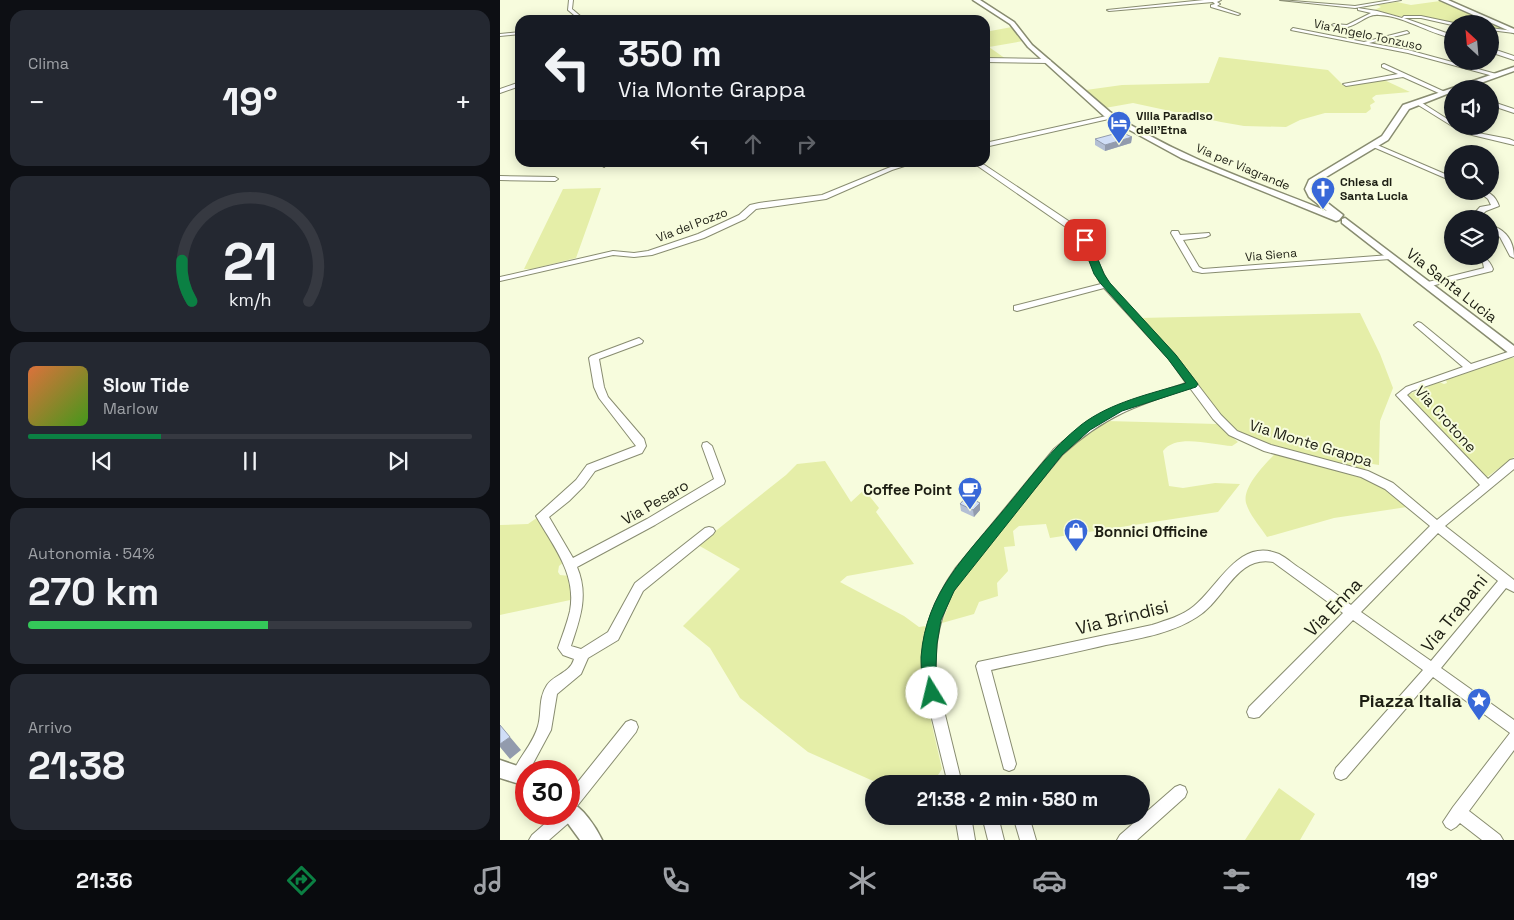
<!DOCTYPE html>
<html lang="it">
<head>
<meta charset="utf-8">
<style>
	:root { --surface:#171b24; --page:#242831; --text:#f1f3f6; --muted:#9ea1a6; --line:#363941; --accent:#0b8043 }
	body { margin:0; font-family:"Space Grotesk",sans-serif; background:var(--page); color:var(--text); height:100vh; display:flex; flex-direction:column; font-size:19px; white-space:nowrap }
	* { box-sizing:border-box; margin:0 }
	p { font-size:16px; color:var(--muted) }
	.icon { flex:none; width:28px; height:28px; fill:none; stroke:currentColor; stroke-width:2; stroke-linecap:round; stroke-linejoin:round }
	.map { position:relative; flex:1; overflow:hidden }
	.drawer { display:flex; flex-direction:column; gap:10px; padding:10px; background:#0d0f14; width:500px }
	.drawer>* { flex:none }
	.guide { position:absolute; left:15px; top:15px; width:475px; height:152px; border-radius:15px; box-shadow:0 2px 12px #0003; background:#171b24; color:var(--text); overflow:hidden }
	.needle { width:32px; rotate:334deg }
	.controls { position:absolute; left:944px; top:15px; display:grid; gap:10px }
	.controls a { display:grid; place-items:center; width:55px; height:55px; border-radius:50%; background:var(--surface); box-shadow:0 2px 12px #0003; font-size:25px }
	.speed { position:absolute; left:15px; top:760px; display:flex; gap:10px; font-size:25px; font-weight:700; text-align:center }
	.speed>* { display:grid; place-content:center; width:65px; height:65px; border-radius:50%; background:var(--surface); box-shadow:0 2px 12px #0003; line-height:1 }
	.speed .limit { border:8px solid #d22; background:#fff; color:#111 }
	.pin { position:absolute; display:grid; place-items:center; width:42px; height:42px; color:#fff; margin:-21px; border-radius:10px; box-shadow:0 2px 8px #0006 }
	.me { position:absolute; width:55px; margin:-28px; rotate:351deg; stroke-linejoin:round; filter:drop-shadow(0 0 4px #0008) }
	.turn { display:flex; align-items:center; gap:18px; height:105px; padding:0 20px; font-size:22px }
	.turn .icon { width:65px; height:65px; stroke-width:2.5 }
	.turn b { display:block; font-size:35px; line-height:42px }
	.lanes { display:flex; align-items:center; height:48px; padding:0 20px; background:#0003; justify-content:center; gap:25px; direction:ltr }
	.lanes .off { opacity:.35 }
	.big { font-size:38px; font-weight:700; line-height:1.1 }
	.drawer .widget { flex:1; display:flex; flex-direction:column; justify-content:center; gap:8px; min-width:0; padding:0 18px; border-radius:15px; background:var(--page) }
	.drawer .dial { align-items:center; gap:0 }
	.dial svg { height:130px; overflow:visible; fill:none; stroke:var(--line); stroke-width:7; stroke-linecap:round; text-anchor:middle }
	.dial text { fill:var(--text); stroke:none }
	.song { display:flex; align-items:center; gap:15px }
	.cover { width:60px; height:60px; border-radius:8px; background:linear-gradient(135deg,hsl(20 70% 55%),hsl(100 70% 35%)) }
	.played { height:5px; border-radius:2px; background:linear-gradient(90deg,var(--accent) 30%,var(--line) 30%) }
	.keys { display:flex; justify-content:space-around; direction:ltr }
	.heat { display:flex; justify-content:space-between; align-items:center; font-size:28px; direction:ltr }
	.charge { height:8px; border-radius:4px; background:linear-gradient(90deg,#34c759 54%,var(--line) 0) }
	.trip { position:absolute; left:365px; top:775px; width:285px; height:50px; border-radius:25px; background:var(--surface); box-shadow:0 2px 12px #0003; font-weight:700; line-height:50px; text-align:center }
	.dock { display:flex; height:80px; justify-content:space-around; align-items:center; background:#090b0e; color:var(--muted) }
	.dock .icon { width:35px; height:35px }
	.dock .selected { color:var(--accent) }
	.dock b { font-size:22px; color:var(--text) }
	main { display:flex; flex:1; min-height:0 }
	.map>svg:first-child { display:block }
	.green { fill:#e5eea8 }
	.lines { fill:none; stroke-linecap:round; stroke-linejoin:round }
	.minor-casing { stroke:#888c70; stroke-width:2 }
	.major-casing { stroke:#888c70; stroke-width:3 }
	.minor { fill:#fff; fill-rule:evenodd }
	.major { fill:#fff; fill-rule:evenodd }
	.wall { fill:#b3bfd4 }
	.shaded-wall { fill:#929bad }
	.building { fill:#d0def7; stroke:#929bad }
	.route { fill:#0b8043; stroke:#07532c }
	.labels { text-anchor:middle; dominant-baseline:central; stroke-width:4; stroke-linejoin:round; paint-order:stroke }
	.far-street-label { font-size:12px; fill:#1d1e13; stroke:#f7fcdd }
	.far-poi-label { font-size:12px; font-weight:bold; fill:#1d1e13; stroke:#f7fcdd; text-anchor:start }
	.street-label { font-size:15px; fill:#1d1e13; stroke:#f7fcdd }
	.poi-label { font-size:15px; font-weight:bold; fill:#1d1e13; stroke:#f7fcdd; text-anchor:end }
	.near-street-label { font-size:18px; fill:#1d1e13; stroke:#f7fcdd }
	.near-poi-label { font-size:18px; font-weight:bold; fill:#1d1e13; stroke:#f7fcdd; text-anchor:end }
</style>
</head>
<body>
<main>
<section class="drawer">
<div class="widget"><p>Clima</p>
<div class="heat"><a>−</a><b class="big">19°</b><a>+</a></div>
</div>
<div class="widget dial"><svg viewBox="0 0 100 80">
<path d="M14 69A42 42 0 1 1 86 69"/>
<path d="M14 69A42 42 0 0 1 8 44" stroke="#0b8043"/>
<text x="50" y="56" font-size="32" font-weight="700">21</text>
<text x="50" y="72" font-size="11">km/h</text>
</svg></div>
<div class="widget">
<div class="song"><i class="cover"></i><div><b>Slow Tide</b><p>Marlow</p></div></div>
<div class="played"></div>
<div class="keys"><svg class="icon" aria-label="previous" viewBox="0 0 24 24"><path d="M18 5L8 12l10 7zM5 5v14"/></svg><svg class="icon" aria-label="pause" viewBox="0 0 24 24"><path d="M8 5v14M16 5v14"/></svg><svg class="icon" aria-label="next" viewBox="0 0 24 24"><path d="M6 5l10 7-10 7zM19 5v14"/></svg></div>
</div>
<div class="widget"><p>Autonomia · 54%</p><b class="big">270 km</b><div class="charge"></div></div>
<div class="widget"><p>Arrivo</p><b class="big">21:38</b></div>
</section>
<div class="map">
<svg width="1014" height="840" viewBox="0 0 1014 840">
	<rect width="100%" height="100%" fill="#f7fcdd"/>
	<path class="green" d="M 940,1 L 1004,29 L 990,28 L 990,24 L 944,22 L 927,18 L 897,16 L 874,10 L 881,7 L 877,5 L 897,2 L 911,5 Z
		M 512,27 L 523,41 L 489,47 L 506,59 L 485,59 L 485,32 Z
		M 719,57 L 828,70 L 844,86 L 882,79 L 910,92 L 876,95 L 872,98 L 875,102 L 870,105 L 871,109 L 866,113 L 825,113 L 800,120 L 786,127 L 744,126 L 721,122 L 633,103 L 605,108 L 586,90 L 622,85 L 709,83 Z
		M 101,188 L 76,258 L 32,269 L 24,269 L 63,189 Z
		M 860,313 L 880,354 L 893,388 L 880,421 L 879,465 L 866,463 L 865,471 C 843,464 820,458 798,452 C 773,444 746,440 726,422 L 677,356 L 640,318 Z
		M 1009,358 L 1014,358 L 1014,457 L 987,477 L 907,398 L 907,395 L 939,382 L 944,384 L 947,383 L 946,380 Z
		M 607,421 L 717,424 L 738,442 L 732,446 C 713,445 676,433 663,451 L 669,486 L 683,488 L 715,483 L 740,484 L 718,512 L 550,538 L 546,524 L 519,526 L 513,531 L 515,546 L 504,547 L 508,571 L 497,583 L 498,596 L 479,602 L 474,614 L 442,623 L 454,589 L 468,570 L 562,455 L 592,430 Z
		M 776,453 L 872,481 L 885,488 L 907,507 L 834,518 L 767,537 C 760,526 750,516 746,503 C 742,487 765,464 776,453 Z
		M 325,461 L 351,502 L 365,489 L 370,489 L 367,493 L 379,508 L 376,512 L 414,564 L 347,576 L 340,582 L 404,616 L 419,627 L 426,626 L 421,665 L 423,686 L 442,769 L 432,784 L 380,784 L 308,752 L 240,698 L 210,648 L 183,626 L 240,569 L 198,545 L 286,475 L 297,464 Z
		M 38,517 L 65,561 L 59,566 L 58,572 L 60,575 L 70,576 L 75,599 L 0,615 L 0,525 L 28,524 Z
		M 779,788 L 815,814 L 800,840 L 745,840 Z"/>
	<g class="lines">
		<defs>
			<path id="minor" d="M 69,0 L 73,0 L 72,9 L 85,20 L 80,20 L 68,10 Z
				M 704,0 L 721,0 L 717,2 L 720,4 L 717,6 L 740,14 L 738,15 L 711,7 L 711,5 L 715,4 L 713,2 L 609,11 L 607,10 Z
				M 780,0 L 855,6 L 891,0 L 901,0 L 855,8 Z
				M 858,8 L 877,11 L 902,18 L 904,16 L 921,16 L 954,23 L 952,25 L 921,18 L 904,18 L 952,35 L 952,38 C 928,33 904,16 879,15 C 863,13 853,35 832,25 L 834,24 L 847,25 L 871,13 L 858,10 Z
				M 793,28 L 864,42 L 907,31 L 909,33 L 869,43 L 908,50 L 1000,75 L 997,77 L 908,53 L 791,30 Z
				M 990,28 L 1014,31 L 1014,33 L 990,30 Z
				M 20,32 L 20,34 L 0,36 L 0,34 Z
				M 990,48 L 1014,56 L 1014,60 L 990,52 Z
				M 485,58 L 548,59 L 551,61 L 548,63 L 485,62 Z
				M 884,64 L 945,92 L 946,93 L 941,94 L 903,77 L 846,86 L 843,84 L 898,74 L 882,67 L 882,65 Z
				M 20,82 L 20,86 L 0,93 L 0,89 Z
				M 915,101 L 919,101 L 952,122 L 952,126 L 915,103 Z
				M 990,101 L 1014,109 L 1014,113 L 990,105 Z
				M 611,115 L 614,117 L 613,118 L 485,147 L 485,143 Z
				M 953,126 L 961,126 L 978,133 L 1009,139 L 1014,141 L 1014,145 L 968,134 Z
				M 871,144 L 875,144 L 952,177 L 952,181 L 871,146 Z
				M 102,162 L 109,162 L 104,167 L 101,165 Z
				M 405,162 L 417,162 L 392,170 L 326,199 L 256,209 L 245,219 L 204,238 L 152,255 L 134,257 L 113,255 L 0,281 L 0,277 L 113,251 L 134,253 L 148,251 L 198,234 L 239,215 L 250,205 L 259,203 L 322,195 L 388,168 Z
				M 472,162 L 480,162 L 579,228 C 593,245 598,265 609,284 L 675,355 L 721,415 L 737,431 L 771,445 L 868,471 L 893,483 L 937,520 L 980,485 L 896,395 L 906,387 L 963,367 L 914,325 L 918,322 L 921,323 L 971,364 L 1014,350 L 1014,356 L 912,391 L 907,395 L 988,479 L 1010,460 L 1014,459 L 1014,469 L 945,526 L 1014,580 L 1014,592 L 1006,588 L 941,668 L 1014,720 L 1014,750 L 969,811 L 1000,835 L 1003,840 L 982,840 L 960,823 L 956,827 L 951,830 L 946,827 L 943,822 L 953,807 L 1010,733 L 933,677 L 846,778 L 841,780 L 836,778 L 834,773 L 836,768 L 923,670 L 853,620 L 759,717 L 754,718 L 749,717 L 747,712 L 749,707 L 843,613 L 773,562 C 736,555 725,600 697,617 C 671,634 637,639 606,645 C 568,654 529,662 491,670 L 516,764 L 514,769 L 509,771 L 504,769 L 476,666 L 478,662 L 652,625 C 667,620 682,616 694,606 C 719,586 739,537 779,554 C 787,558 794,565 801,569 C 818,581 835,593 851,605 L 930,526 L 885,489 L 861,477 L 764,451 L 729,435 L 713,419 L 690,388 C 637,405 604,416 562,455 L 463,575 C 441,608 432,643 437,682 L 462,784 L 448,784 L 423,682 C 418,640 431,603 455,569 L 554,449 C 598,410 632,400 686,383 L 669,359 L 604,288 L 517,311 L 514,310 L 514,306 L 601,284 C 590,267 587,247 573,232 ZM 938,533 L 998,581 L 931,661 L 861,612 Z
				M 0,176 L 55,177 L 58,179 L 55,181 L 0,180 Z
				M 978,191 C 989,191 995,195 999,206 L 986,211 L 977,219 L 969,219 L 980,207 L 991,205 L 988,199 Z
				M 990,225 C 1007,230 1014,242 1014,258 L 1010,256 L 1000,237 L 990,230 Z
				M 672,231 L 678,231 L 680,235 L 709,233 L 710,235 L 706,237 L 683,240 L 699,267 L 703,269 L 890,255 L 894,257 L 890,259 L 702,273 L 693,271 L 671,233 Z
				M 946,236 L 952,237 L 952,242 L 946,240 Z
				M 973,256 C 984,256 989,259 993,269 L 992,271 L 927,287 L 923,285 L 924,283 L 984,268 L 983,263 Z
				M 139,338 L 143,341 L 142,343 L 99,359 L 104,387 L 108,397 L 144,439 L 146,446 L 142,453 L 95,471 L 84,486 L 69,501 L 49,517 L 73,558 L 147,519 L 214,479 L 202,446 L 203,443 L 207,442 L 212,446 L 225,481 L 224,484 L 155,525 L 77,567 C 89,595 80,619 71,646 L 81,649 L 108,632 L 135,583 L 205,528 L 209,527 L 213,528 L 215,531 L 213,534 L 143,591 L 118,640 L 88,658 L 81,674 L 57,694 L 51,730 L 29,771 L 26,771 L 24,779 L 19,781 L 14,779 L 12,774 C 19,757 33,744 38,726 C 42,713 38,698 47,685 C 55,674 70,673 74,659 L 63,655 L 58,648 C 62,636 67,624 70,611 C 77,574 53,546 36,516 L 76,480 L 87,465 L 136,446 L 99,398 L 94,387 L 89,358 L 91,356 Z
				M 131,720 L 136,722 L 138,727 L 136,732 L 74,810 L 76,814 L 73,819 L 49,840 L 29,840 L 32,835 L 56,814 L 69,814 L 69,793 L 126,722 Z
				M 680,785 L 685,787 L 687,792 L 685,797 L 637,840 L 617,840 L 620,835 L 675,787 Z
				M 455,816 L 471,816 L 475,840 L 459,840 Z
				M 482,816 L 498,816 L 504,840 L 488,840 Z
				M 513,816 L 529,816 L 536,840 L 520,840 Z"/>
			<path id="major" d="M 473,0 L 480,0 L 514,22 L 532,45 L 610,112 C 676,156 754,182 827,211 L 809,197 L 805,189 L 809,180 L 882,136 L 903,105 L 1014,67 L 1014,71 L 964,89 L 952,89 L 952,92 L 909,109 L 888,140 L 816,183 L 813,189 L 816,194 L 843,215 L 839,220 L 836,221 L 681,158 L 604,116 L 528,47 L 510,24 Z
				M 940,0 L 948,0 L 1014,29 L 1014,33 Z
				M 845,218 L 1014,346 L 1014,355 L 1010,354 L 842,223 L 842,219 Z
				M 0,760 L 32,771 L 26,771 L 26,786 L 0,778 Z
				M 69,802 C 82,806 96,827 102,840 L 80,840 L 61,814 L 69,814 Z"/>
		</defs>
		<use href="#minor" class="minor-casing"/>
		<use href="#major" class="major-casing"/>
		<use href="#minor" class="minor"/>
		<use href="#major" class="major"/>
	</g>
	<path class="wall" d="M 632,137 L 631,143 L 605,151 L 595,145 L 595,139 Z
		M 480,503 L 480,510 L 474,517 L 461,511 L 460,504 Z"/>
	<path class="shaded-wall" d="M 632,137 L 631,143 L 605,151 L 605,145 Z
		M 480,503 L 480,510 L 474,517 L 473,510 Z
		M 10,737 L 21,750 L 10,759 L 0,747 L 0,744 Z"/>
	<path class="building" d="M 621,132 L 632,137 L 605,145 L 595,139 Z
		M 467,496 L 480,503 L 473,510 L 460,504 Z
		M 0,725 L 10,737 L 0,744 Z"/>
	<path class="route" d="M 585,237 L 590,240 L 604,274 L 610,283 L 676,355 L 698,384 L 696,387 L 622,411 L 590,430 L 562,455 L 454,591 L 441,620 L 437,644 L 436,666 L 440,693 L 438,698 L 432,700 L 427,698 C 422,687 421,670 421,657 C 426,591 467,555 507,506 C 530,478 552,448 581,425 C 611,402 650,394 686,383 L 668,359 L 601,284 L 594,274 L 581,240 Z"/>
	<defs>
		<symbol id="hotel-pin" viewBox="-11 -11 22 30"><path d="M0 17L-7.5 6A9.5 9.5 0 1 1 7.5 6Z" fill="#3868d8" stroke="#f7fcdd"/><path d="M-6-4.5h1.5V1H6V5H4.5V3h-9V5H-6ZM-4 0a1.8 1.8 0 1 1 3.6 0ZM.5 0V-2.5h3Q6-2.5 6 0Z" fill="#fff"/></symbol>
		<symbol id="church-pin" viewBox="-11 -11 22 30"><path d="M0 17L-7.5 6A9.5 9.5 0 1 1 7.5 6Z" fill="#3868d8" stroke="#f7fcdd"/><path d="M-1.2-6h2.4v3.5h3.3v2.4h-3.3V6h-2.4V-.1h-3.3v-2.4h3.3Z" fill="#fff"/></symbol>
		<symbol id="cafe-pin" viewBox="-11 -11 22 30"><path d="M0 17L-7.5 6A9.5 9.5 0 1 1 7.5 6Z" fill="#3868d8" stroke="#f7fcdd"/><path d="M-5.5-4.5H6V0H3Q3 3.5 0 3.5H-2.5Q-5.5 3.5-5.5 0ZM3-3.2v2h1.7v-2ZM-6 4.5H4V6H-6Z" fill="#fff"/></symbol>
		<symbol id="shop-pin" viewBox="-11 -11 22 30"><path d="M0 17L-7.5 6A9.5 9.5 0 1 1 7.5 6Z" fill="#3868d8" stroke="#f7fcdd"/><path d="M-5-2.5h2.3a2.7 3.5 0 0 1 5.4 0H5L5.5 6h-11ZM-1.5-2.5h3a1.5 2.3 0 0 0-3 0Z" fill="#fff"/></symbol>
		<symbol id="sight-pin" viewBox="-11 -11 22 30"><path d="M0 17L-7.5 6A9.5 9.5 0 1 1 7.5 6Z" fill="#3868d8" stroke="#f7fcdd"/><path d="M0-6L1.8-2.2L6-1.7L2.9 1.2L3.7 5.4L0 3.3L-3.7 5.4L-2.9 1.2L-6-1.7L-1.8-2.2Z" fill="#fff"/></symbol>
	</defs>
	<g fill-rule="evenodd">
		<use href="#hotel-pin" x="605" y="109" width="28" height="38"/>
		<use href="#church-pin" x="809" y="175" width="28" height="38"/>
		<use href="#cafe-pin" x="456" y="475" width="28" height="38"/>
		<use href="#shop-pin" x="562" y="517" width="28" height="38"/>
		<use href="#sight-pin" x="965" y="686" width="28" height="38"/>
	</g>
	<g class="labels">
		<g class="far-street-label">
			<text transform="translate(868 35) rotate(12)">Via Angelo Tonzuso</text>
			<text transform="translate(743 167) rotate(23)">Via per Viagrande</text>
			<text transform="translate(192 225) rotate(-21)">Via del Pozzo</text>
			<text transform="translate(771 255) rotate(-5)">Via Siena</text>
		</g>
		<g class="far-poi-label">
			<text x="636" y="116">Villa Paradiso<tspan x="636" dy="14">dell'Etna</tspan></text>
			<text x="840" y="182">Chiesa di<tspan x="840" dy="14">Santa Lucia</tspan></text>
		</g>
		<g class="street-label">
			<text transform="translate(952 285) rotate(38)">Via Santa Lucia</text>
			<text transform="translate(946 419) rotate(48)">Via Crotone</text>
			<text transform="translate(811 443) rotate(17)">Via Monte Grappa</text>
			<text transform="translate(155 502) rotate(-30)">Via Pesaro</text>
		</g>
		<g class="poi-label">
			<text x="452" y="489">Coffee Point</text>
			<text x="594" y="531" text-anchor="start">Bonnici Officine</text>
		</g>
		<g class="near-street-label">
			<text transform="translate(833 607) rotate(-46)">Via Enna</text>
			<text transform="translate(954 613) rotate(-51)">Via Trapani</text>
			<text transform="translate(622 617) rotate(-14)">Via Brindisi</text>
		</g>
		<g class="near-poi-label">
			<text x="962" y="700">Piazza Italia</text>
		</g>
	</g>
</svg>
<div class="controls">
<a><svg class="needle" viewBox="-14 -14 28 28"><path d="M0-13l5 13h-10z" fill="#e53935"/><path d="M0 13l5-13h-10z" fill="#9ea1a6"/></svg></a>
<a><svg class="icon" aria-label="sound" viewBox="0 0 24 24"><path d="M4 9h4l5-4v14l-5-4H4zM17 9q2 3 0 6"/></svg></a>
<a><svg class="icon" aria-label="search" viewBox="0 0 24 24"><circle cx="10" cy="10" r="6"/><path d="M15 15l6 6"/></svg></a>
<a><svg class="icon" aria-label="layers" viewBox="0 0 24 24"><path d="M12 4l9 5-9 5-9-5zM3 14l9 5 9-5"/></svg></a>
</div>
<div class="speed"><div class="limit">30</div></div>
<div class="pin" style="left:585px;top:240px;background:#d93025"><svg class="icon" aria-label="arrive" viewBox="0 0 24 24"><path d="M6 21V4h12l-3 4 3 4H6"/></svg></div>
<svg class="me" style="left:432px;top:693px" viewBox="-20 -20 40 40"><circle r="19" fill="#fff"/><path d="M0-13L10 11 0 6-10 11z" fill="#0b8043"/></svg>
<div class="trip">21:38 · 2 min · 580 m</div>
<div class="guide">
<div class="turn"><svg class="icon" aria-label="left" viewBox="0 0 24 24"><path d="M17 20v-9H6M10 6l-5 5 5 5"/></svg><div><b>350 m</b>Via Monte Grappa</div></div>
<div class="lanes"><svg class="icon" aria-label="left" viewBox="0 0 24 24"><path d="M17 20v-9H6M10 6l-5 5 5 5"/></svg><svg class="icon off" aria-label="ahead" viewBox="0 0 24 24"><path d="M12 20V5M6 11l6-6 6 6"/></svg><svg class="icon off" aria-label="right" viewBox="0 0 24 24"><path d="M7 20v-9h11M14 6l5 5-5 5"/></svg></div>
</div>
</div>
</main>
<nav class="dock">
<b>21:36</b>
<svg class="icon selected" aria-label="directions" viewBox="0 0 24 24"><path d="M12 3l9 9-9 9-9-9zM9 14v-3h6M13 9l2 2-2 2"/></svg>
<svg class="icon" aria-label="music" viewBox="0 0 24 24"><path d="M9 18V5l10-2v13"/><circle cx="6" cy="18" r="3"/><circle cx="16" cy="16" r="3"/></svg>
<svg class="icon" aria-label="phone" viewBox="0 0 24 24"><path d="M5 4h4l2 5-3 2q2 4 5 5l2-3 5 2v4C11 20 4 13 5 4z"/></svg>
<svg class="icon" aria-label="climate" viewBox="0 0 24 24"><path d="M12 3v18M4 7l16 10M4 17L20 7"/></svg>
<svg class="icon" aria-label="car" viewBox="0 0 24 24"><path d="M5 17H2v-5l4-1 3-4h7l3 4 3 1v5h-3M9 17h6M6 11h13"/><circle cx="7" cy="17" r="2"/><circle cx="17" cy="17" r="2"/></svg>
<svg class="icon" aria-label="filters" viewBox="0 0 24 24"><path d="M4 7h16M4 17h16"/><circle cx="9" cy="7" r="2"/><circle cx="15" cy="17" r="2"/></svg>
<b>19°</b>
</nav>
</body>
</html>
